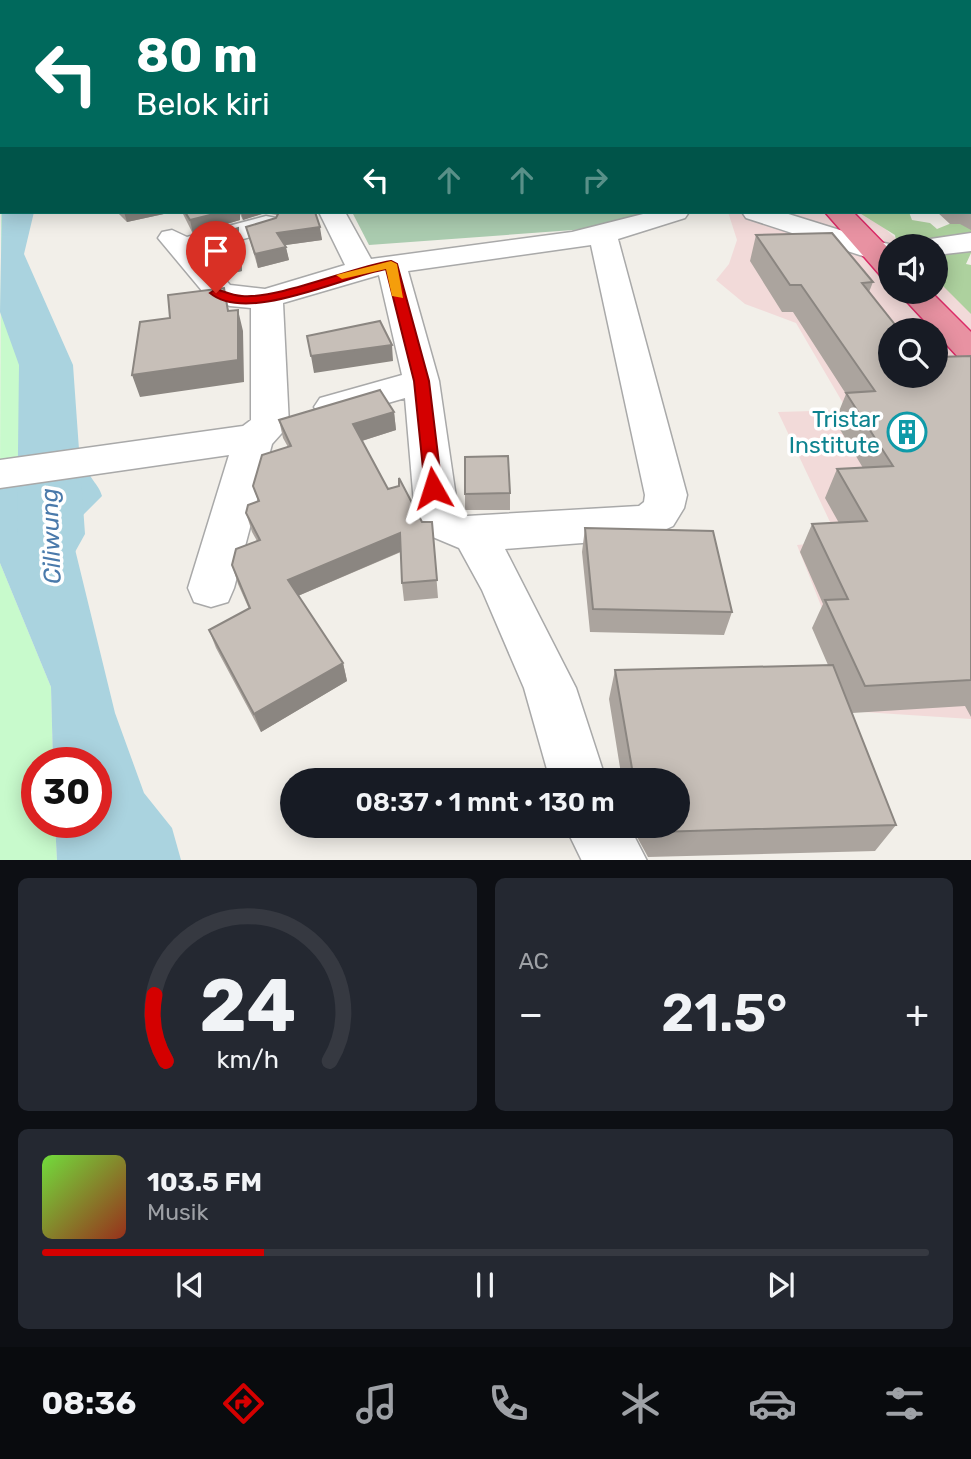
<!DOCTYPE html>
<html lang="id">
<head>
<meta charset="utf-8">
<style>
	:root { --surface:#171b24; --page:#242831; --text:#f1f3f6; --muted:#9ea1a6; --line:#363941; --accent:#d40000 }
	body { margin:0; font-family:Rubik,sans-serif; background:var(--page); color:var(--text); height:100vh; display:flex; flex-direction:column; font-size:26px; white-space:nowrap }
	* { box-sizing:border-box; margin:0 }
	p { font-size:23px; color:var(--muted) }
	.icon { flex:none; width:38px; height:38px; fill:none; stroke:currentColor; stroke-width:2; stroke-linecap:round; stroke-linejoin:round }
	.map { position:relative; height:860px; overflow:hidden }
	.details { display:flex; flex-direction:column; gap:18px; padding:18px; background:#0d0f14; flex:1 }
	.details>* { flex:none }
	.top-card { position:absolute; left:0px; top:0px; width:971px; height:214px; box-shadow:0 4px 18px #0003; background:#00695c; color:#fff; overflow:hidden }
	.fabs { position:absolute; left:878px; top:234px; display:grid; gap:14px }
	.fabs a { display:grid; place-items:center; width:70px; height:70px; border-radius:50%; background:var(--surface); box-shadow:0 4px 18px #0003; font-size:35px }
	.speed { position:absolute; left:21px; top:747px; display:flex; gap:14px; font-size:35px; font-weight:700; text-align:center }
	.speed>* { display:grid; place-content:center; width:91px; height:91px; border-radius:50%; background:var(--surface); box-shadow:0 4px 18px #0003; line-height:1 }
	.speed .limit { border:10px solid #d22; background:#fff; color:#111 }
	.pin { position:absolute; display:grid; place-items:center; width:60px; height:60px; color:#fff; margin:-72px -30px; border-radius:50% 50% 50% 0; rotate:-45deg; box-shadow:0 0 7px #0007 }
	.pin .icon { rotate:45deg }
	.me { position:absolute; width:77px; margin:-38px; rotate:354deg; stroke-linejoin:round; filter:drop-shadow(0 0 5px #0008) }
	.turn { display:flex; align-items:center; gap:24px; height:147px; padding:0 21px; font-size:32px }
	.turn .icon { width:91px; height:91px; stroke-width:2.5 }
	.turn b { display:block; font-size:49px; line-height:60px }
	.lanes { display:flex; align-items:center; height:66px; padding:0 21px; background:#0003; justify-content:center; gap:35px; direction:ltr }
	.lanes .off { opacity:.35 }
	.big { font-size:52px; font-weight:600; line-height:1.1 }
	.details .tile { flex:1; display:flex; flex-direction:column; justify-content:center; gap:10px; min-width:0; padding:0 24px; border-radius:10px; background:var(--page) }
	.details .dial { align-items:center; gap:0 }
	.dial svg { height:182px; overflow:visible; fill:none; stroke:var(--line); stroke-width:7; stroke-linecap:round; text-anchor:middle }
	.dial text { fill:var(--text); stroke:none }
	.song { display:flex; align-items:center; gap:21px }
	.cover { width:84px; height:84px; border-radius:10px; background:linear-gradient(135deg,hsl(100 70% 55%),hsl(10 70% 35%)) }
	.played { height:7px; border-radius:4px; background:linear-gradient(90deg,var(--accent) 25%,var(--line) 25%) }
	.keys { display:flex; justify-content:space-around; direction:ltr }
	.heat { display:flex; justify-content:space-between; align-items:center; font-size:38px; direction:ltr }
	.details .tiles { flex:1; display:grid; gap:18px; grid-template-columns:1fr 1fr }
	.tile:last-child { grid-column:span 2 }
	.trip { position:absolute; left:280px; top:768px; width:410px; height:70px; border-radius:35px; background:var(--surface); box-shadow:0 4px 18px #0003; font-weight:600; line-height:70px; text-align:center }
	.tabs { display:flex; height:112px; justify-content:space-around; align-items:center; background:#090b0e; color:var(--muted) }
	.tabs .icon { width:49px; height:49px }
	.tabs .active { color:var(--accent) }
	.tabs b { font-size:32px; color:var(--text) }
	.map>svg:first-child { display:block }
	.commercial { fill:#f2dad9; fill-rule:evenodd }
	.forest { fill:#add19e }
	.cemetery { fill:#aacbaf }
	.park { fill:#c8facc }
	.water { fill:#aad3df }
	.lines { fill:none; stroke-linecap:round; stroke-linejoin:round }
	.river { fill:#aad3df; fill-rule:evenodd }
	.minor-casing { stroke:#a9a9a9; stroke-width:3 }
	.highway-casing { stroke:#dc2a67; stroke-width:3 }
	.minor { fill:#fff; fill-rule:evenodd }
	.highway { fill:#e892a2; fill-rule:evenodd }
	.wall { fill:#aba49e }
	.shaded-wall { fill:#8b8681 }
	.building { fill:#c7bfb8; stroke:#8b8681; stroke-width:2 }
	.route { fill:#d40000; stroke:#8a0000; stroke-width:2 }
	.slow { fill:#f59e0b }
	.labels { text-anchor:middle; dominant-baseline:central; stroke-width:7; stroke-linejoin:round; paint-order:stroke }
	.culture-label { font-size:23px; fill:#0d838f; stroke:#fff; text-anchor:end }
	.water-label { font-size:24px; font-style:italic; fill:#4a7aab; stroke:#fff }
</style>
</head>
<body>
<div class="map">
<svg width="971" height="861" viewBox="0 0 971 861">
	<rect width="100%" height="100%" fill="#f2efe9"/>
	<path class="commercial" d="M 728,212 L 867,212 L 905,247 L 891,247 L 891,292 L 936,292 L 936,275 L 971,308 L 971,719 L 863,712 L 797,545 L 839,541 L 778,412 L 847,410 L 796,323 L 745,304 L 716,280 L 729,264 L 737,240 ZM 891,331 L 936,331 L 936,376 L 891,376 Z"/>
	<path class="forest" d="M 858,212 L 909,212 L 912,220 L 930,223 L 937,229 L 964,218 L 971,218 L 971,253 L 966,264 L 971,265 L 971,314 L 942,285 L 936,283 L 936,247 L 897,247 L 895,235 Z"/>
	<path class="cemetery" d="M 352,212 L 653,212 L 614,227 L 369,245 Z"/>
	<path class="park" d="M 2,39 L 2,212 L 16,212 L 2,251 L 47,369 L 49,467 L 0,474 Z
		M 0,563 L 51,687 L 53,763 L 37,763 L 37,822 L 55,823 L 57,860 L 0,860 Z"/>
	<path class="water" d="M 85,461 C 89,481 98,482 102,496 L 76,522 L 73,541 L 115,713 L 144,793 L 172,828 L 181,860 L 57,860 L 55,823 L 96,822 L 96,763 L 53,763 L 51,687 L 0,563 L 0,474 Z"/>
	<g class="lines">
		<path class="river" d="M 123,0 L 147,0 L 122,2 Z
			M 2,202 L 2,212 L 34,212 L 24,254 L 73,365 L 85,534 L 75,552 L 51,560 L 27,552 L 17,534 L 19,365 L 0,312 Z"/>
		<defs>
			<path id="minor" d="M 615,0 L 631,0 L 633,2 L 616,2 Z
				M 916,0 L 932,0 L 932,2 L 916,2 Z
				M 319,212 L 345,212 L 371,259 L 572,232 L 651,212 L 689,212 L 685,218 L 618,239 L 687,495 L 684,508 L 673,526 L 647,538 L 505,549 L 576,688 L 606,780 L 550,780 L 524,688 L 482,590 L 459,548 L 428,535 L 415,515 L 405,398 L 333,419 L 320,416 L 314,407 L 320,398 L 402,375 L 379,275 L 283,303 L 289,425 L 272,444 L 234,588 L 228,602 L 211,607 L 194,602 L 188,588 L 229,455 L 0,488 L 0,460 L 243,426 L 251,420 L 251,308 L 230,306 L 208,298 L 158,238 L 162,232 L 172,230 L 187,237 L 266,216 L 276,218 L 280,224 L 276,230 L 200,251 L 230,285 L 265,289 L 345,265 ZM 591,245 L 645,495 L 644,502 L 639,506 L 467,516 L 458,511 L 439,381 L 408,271 Z
				M 742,212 L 782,212 L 875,241 L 903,247 L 891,247 L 891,260 L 872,259 L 746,218 Z
				M 971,233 L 971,251 L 936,255 L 936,247 L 913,247 L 917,241 Z
				M 565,826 L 629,826 L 647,861 L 582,861 Z"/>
			<path id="highway" d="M 643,0 L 659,0 L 661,2 L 644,2 Z
				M 825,212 L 853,212 L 891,251 L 891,278 L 880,275 Z
				M 898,292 L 931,292 L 971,332 L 971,361 L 959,358 Z"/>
		</defs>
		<use href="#minor" class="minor-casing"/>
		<use href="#highway" class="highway-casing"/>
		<use href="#minor" class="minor"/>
		<use href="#highway" class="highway"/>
	</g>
	<path class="wall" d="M 234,0 L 615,0 L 616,2 L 227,2 Z
		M 680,0 L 920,0 L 919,2 L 680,2 Z
		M 970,14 L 971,14 L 971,230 L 960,224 L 950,224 L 937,212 L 970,212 Z
		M 117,212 L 173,212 L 127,222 Z
		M 182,212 L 315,212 L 322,240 L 285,245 L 289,260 L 258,268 L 246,227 L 276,218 L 277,215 L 265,213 L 243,220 L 240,214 L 240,220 L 193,234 Z
		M 238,228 L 241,243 L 242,271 L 225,275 L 205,253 L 201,239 Z
		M 756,235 L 873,282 L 869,292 L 891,376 L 971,356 L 971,717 L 965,706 L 852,713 L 896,825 L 875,851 L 648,857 L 631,826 L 677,826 L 677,780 L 622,780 L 609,699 L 615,670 L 828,665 L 812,628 L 823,604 L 800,552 L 812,524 L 839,523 L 825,498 L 837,469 L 863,468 L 835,421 L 846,394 L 793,312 L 782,312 L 750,261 Z
		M 394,412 L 396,430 L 362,441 L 388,489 L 422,522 L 432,522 L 438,598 L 404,601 L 402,583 L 401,552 L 298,596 L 343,663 L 347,681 L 261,732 L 216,648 L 209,630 L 249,609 L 238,584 L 232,565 L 257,541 L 252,532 L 246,513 L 258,501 L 253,486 L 288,447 L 283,438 L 279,420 Z
		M 465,457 L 510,493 L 510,510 L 465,510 Z
		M 585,528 L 732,612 L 724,635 L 590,632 L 582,552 Z"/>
	<path class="shaded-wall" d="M 35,0 L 70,0 L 70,2 L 35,2 Z
		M 124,212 L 173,212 L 127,222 Z
		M 222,212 L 240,212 L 240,220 L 193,234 L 190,220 Z
		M 241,212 L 265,212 L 265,213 L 243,220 Z
		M 320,227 L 322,240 L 279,246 L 277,233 Z
		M 238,228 L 241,243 L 242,271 L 225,275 L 221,260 Z
		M 286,247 L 289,260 L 258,268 L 255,254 Z
		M 238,310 L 243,331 L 244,382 L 140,397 L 132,375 Z
		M 392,345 L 393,361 L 314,373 L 311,356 Z
		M 394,412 L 396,430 L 355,443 L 353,424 Z
		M 400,533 L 402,551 L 293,598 L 288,580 Z
		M 343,663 L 347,681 L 261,732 L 254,714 Z"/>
	<path class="building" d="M 0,0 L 35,0 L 35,2 L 2,2 L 2,26 L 0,26 Z
		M 234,0 L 385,0 L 385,2 L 227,2 Z
		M 426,0 L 615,0 L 616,2 L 428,2 Z
		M 693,0 L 920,0 L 919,2 L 695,2 Z
		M 970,14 L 971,14 L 971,75 L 970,75 Z
		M 970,84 L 971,85 L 971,200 L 970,200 Z
		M 185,212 L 222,212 L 190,220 Z
		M 279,212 L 315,212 L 320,227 L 277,233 L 286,247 L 255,254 L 246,227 L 276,218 Z
		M 238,228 L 238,256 L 221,260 L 201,239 Z
		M 832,233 L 873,282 L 862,283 L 900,331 L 891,331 L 891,376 L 936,376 L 936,357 L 971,356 L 971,680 L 865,686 L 825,600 L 848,599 L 812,524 L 867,521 L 837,469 L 893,466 L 846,393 L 875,391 L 801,285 L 790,285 L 756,235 Z
		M 224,288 L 228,311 L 238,310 L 238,360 L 132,375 L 140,322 L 170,318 L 168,295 Z
		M 380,321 L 392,345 L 311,356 L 307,336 Z
		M 380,390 L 394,412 L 353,424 L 388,489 L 399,486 L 399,478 L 422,522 L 432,522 L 437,580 L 402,583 L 400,533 L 288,580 L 343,663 L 254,714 L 209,630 L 250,608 L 232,565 L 236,549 L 260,540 L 246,513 L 248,505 L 259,501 L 253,486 L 262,455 L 291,446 L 279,420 Z
		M 508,456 L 510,493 L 465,494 L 465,457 Z
		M 585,528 L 713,531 L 732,612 L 593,609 Z
		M 833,665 L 896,825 L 657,832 L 653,826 L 677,826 L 677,780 L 634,780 L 615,670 Z"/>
	<path class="route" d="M 391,261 L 397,264 L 429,381 L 442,488 L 433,495 L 425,488 L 414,381 L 386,269 C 342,277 247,324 210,293 L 216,289 C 225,292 234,296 242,296 C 279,299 349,268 391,261 Z"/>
	<path class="slow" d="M 391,261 L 397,264 L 403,298 L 392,296 L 386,269 L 342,279 L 336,275 Z"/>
	<defs>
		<symbol id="building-ring" viewBox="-11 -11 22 22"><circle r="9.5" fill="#fff" stroke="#0f9aa8" stroke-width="1.5"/><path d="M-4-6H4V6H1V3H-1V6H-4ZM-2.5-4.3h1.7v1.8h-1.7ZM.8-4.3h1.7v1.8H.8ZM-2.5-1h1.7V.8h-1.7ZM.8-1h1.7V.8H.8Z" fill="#0f9aa8"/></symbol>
	</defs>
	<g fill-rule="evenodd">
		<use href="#building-ring" x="885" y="410" width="44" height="44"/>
	</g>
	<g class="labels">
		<g class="culture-label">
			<text x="880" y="419">Tristar<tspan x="880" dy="26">Institute</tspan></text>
		</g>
		<g class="water-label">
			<text transform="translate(51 536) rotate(-92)">Ciliwung</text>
		</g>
	</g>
</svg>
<div class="fabs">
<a><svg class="icon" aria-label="sound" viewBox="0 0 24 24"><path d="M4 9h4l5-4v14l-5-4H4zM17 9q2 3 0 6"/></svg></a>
<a><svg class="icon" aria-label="search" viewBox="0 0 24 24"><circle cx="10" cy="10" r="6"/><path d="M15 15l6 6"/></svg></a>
</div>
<div class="speed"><div class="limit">30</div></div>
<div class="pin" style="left:216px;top:293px;background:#d93025"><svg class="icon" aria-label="arrive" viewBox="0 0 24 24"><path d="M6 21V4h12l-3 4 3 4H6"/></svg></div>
<svg class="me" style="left:433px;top:488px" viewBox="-20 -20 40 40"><path d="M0-17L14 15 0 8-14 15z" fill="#d40000" stroke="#fff" stroke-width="4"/></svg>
<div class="trip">08:37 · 1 mnt · 130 m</div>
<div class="top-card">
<div class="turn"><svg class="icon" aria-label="left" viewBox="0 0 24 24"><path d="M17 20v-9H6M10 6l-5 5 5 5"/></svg><div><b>80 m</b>Belok kiri</div></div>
<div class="lanes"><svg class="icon" aria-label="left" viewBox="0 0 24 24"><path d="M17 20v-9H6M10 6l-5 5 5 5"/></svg><svg class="icon off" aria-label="ahead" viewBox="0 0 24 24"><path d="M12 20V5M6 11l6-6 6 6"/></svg><svg class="icon off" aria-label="ahead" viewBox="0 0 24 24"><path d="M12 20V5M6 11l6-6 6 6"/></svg><svg class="icon off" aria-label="right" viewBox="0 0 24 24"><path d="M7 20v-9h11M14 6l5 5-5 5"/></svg></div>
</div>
</div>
<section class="details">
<div class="tiles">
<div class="tile dial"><svg viewBox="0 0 100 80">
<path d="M14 69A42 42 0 1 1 86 69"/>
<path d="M14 69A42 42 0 0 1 9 40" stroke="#d40000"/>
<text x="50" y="56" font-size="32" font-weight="700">24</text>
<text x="50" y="72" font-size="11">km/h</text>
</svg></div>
<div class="tile"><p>AC</p>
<div class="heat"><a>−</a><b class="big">21.5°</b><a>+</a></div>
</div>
<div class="tile">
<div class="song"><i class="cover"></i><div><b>103.5 FM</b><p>Musik</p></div></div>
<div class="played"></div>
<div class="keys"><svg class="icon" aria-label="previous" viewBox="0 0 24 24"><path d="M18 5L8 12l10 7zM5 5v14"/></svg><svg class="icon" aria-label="pause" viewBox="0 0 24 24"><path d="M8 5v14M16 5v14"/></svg><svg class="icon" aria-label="next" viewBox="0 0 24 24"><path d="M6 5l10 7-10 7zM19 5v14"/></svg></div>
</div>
</div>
</section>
<nav class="tabs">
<b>08:36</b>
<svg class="icon active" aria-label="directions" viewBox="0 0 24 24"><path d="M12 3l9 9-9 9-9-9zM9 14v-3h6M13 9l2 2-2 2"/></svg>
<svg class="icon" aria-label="music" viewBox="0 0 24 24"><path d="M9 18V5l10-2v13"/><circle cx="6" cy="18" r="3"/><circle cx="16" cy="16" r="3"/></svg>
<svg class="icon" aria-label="phone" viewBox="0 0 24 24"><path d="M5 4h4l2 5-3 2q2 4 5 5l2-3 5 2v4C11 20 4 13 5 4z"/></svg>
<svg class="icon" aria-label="climate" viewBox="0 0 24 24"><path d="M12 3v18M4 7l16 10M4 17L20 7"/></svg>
<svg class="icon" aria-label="car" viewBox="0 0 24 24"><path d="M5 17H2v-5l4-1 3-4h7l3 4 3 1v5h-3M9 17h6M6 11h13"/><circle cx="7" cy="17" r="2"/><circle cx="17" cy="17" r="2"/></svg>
<svg class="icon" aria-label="filters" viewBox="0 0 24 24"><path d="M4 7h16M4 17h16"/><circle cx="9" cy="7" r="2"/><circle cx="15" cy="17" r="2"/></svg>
</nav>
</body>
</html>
